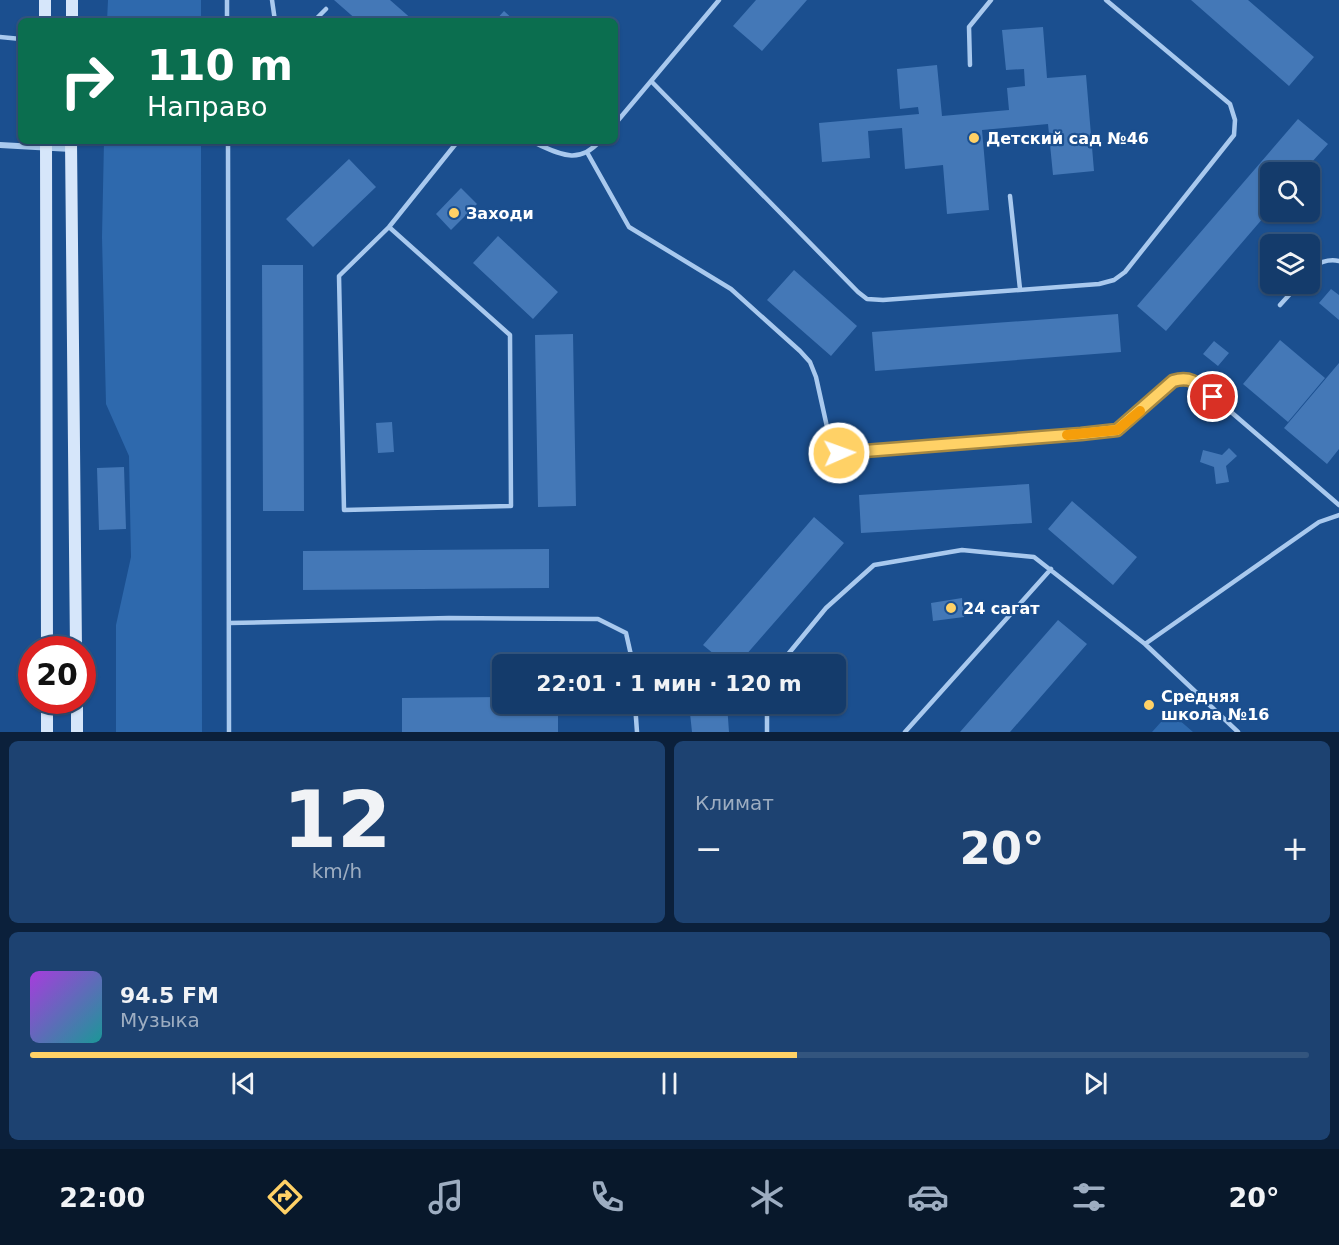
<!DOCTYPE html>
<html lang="ru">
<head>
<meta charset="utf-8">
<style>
	:root { --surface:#143b6b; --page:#1d4271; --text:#f1f3f6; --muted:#9dadc1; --line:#33557e; --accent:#ffd166 }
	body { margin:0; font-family:"DejaVu Sans",sans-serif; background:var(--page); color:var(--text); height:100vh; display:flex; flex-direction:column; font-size:22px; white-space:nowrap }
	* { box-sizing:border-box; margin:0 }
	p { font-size:20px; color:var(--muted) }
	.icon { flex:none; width:33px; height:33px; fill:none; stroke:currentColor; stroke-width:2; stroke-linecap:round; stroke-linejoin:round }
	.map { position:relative; height:732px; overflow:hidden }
	.sheet { display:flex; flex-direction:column; gap:9px; padding:9px; background:#0b203b; flex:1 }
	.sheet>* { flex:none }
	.top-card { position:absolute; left:18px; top:18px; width:600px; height:126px; border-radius:9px; box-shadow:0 2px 4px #0004,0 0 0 2px var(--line); background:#0b6e4f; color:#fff; overflow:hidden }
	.tools { position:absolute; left:1260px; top:162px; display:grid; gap:12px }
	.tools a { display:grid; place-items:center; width:60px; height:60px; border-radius:9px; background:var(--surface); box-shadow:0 2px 4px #0004,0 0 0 2px var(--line); font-size:30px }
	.speed { position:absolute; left:18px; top:636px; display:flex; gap:12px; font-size:30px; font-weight:700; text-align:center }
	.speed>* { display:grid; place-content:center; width:78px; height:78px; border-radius:50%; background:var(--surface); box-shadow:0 2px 4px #0004,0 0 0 2px var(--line); line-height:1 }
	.speed .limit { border:9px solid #d22; background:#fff; color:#111 }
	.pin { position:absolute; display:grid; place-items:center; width:51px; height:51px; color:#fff; margin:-26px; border:3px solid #fff; border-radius:50%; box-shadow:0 2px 6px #0007 }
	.me { position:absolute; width:66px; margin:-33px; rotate:88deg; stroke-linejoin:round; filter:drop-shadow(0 0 4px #0008) }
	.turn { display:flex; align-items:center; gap:21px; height:126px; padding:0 30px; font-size:27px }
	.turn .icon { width:78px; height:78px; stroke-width:2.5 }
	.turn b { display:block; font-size:42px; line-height:51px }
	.big { font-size:45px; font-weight:700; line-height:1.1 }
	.sheet .widget { flex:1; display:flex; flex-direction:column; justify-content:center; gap:9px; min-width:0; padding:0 21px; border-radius:9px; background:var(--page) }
	.sheet .dial { align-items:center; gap:0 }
	.dial b { font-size:78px; line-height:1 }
	.song { display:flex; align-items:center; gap:18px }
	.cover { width:72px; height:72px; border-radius:9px; background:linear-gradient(135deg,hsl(280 70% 55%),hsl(180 70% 35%)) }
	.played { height:6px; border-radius:3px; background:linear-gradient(90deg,var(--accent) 60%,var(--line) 60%) }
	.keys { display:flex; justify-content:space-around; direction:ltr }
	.heat { display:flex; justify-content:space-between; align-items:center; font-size:33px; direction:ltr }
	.sheet .tiles { flex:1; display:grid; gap:9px; grid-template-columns:1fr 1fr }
	.widget:last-child { grid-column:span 2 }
	.trip { position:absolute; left:492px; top:654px; width:354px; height:60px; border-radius:9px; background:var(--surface); box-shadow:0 2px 4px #0004,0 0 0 2px var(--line); font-weight:700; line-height:60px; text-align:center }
	.tabs { display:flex; height:96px; justify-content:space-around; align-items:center; background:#08182b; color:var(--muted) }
	.tabs .icon { width:42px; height:42px }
	.tabs .active { color:var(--accent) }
	.tabs b { font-size:27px; color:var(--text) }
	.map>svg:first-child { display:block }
	.green { fill:#2e69ad }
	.building { fill:#4478b7 }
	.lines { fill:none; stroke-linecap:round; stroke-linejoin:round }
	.service { stroke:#a9c9ee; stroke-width:4.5 }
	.minor { stroke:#a9c9ee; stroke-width:6 }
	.secondary { stroke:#d6e6fa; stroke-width:12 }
	.route-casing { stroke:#a68842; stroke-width:15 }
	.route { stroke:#ffd166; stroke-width:10 }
	.slow { stroke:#f59e0b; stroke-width:10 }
	.poi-dot { fill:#ffd166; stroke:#1b4f8f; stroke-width:2 }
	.labels { text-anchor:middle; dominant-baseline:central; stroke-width:4.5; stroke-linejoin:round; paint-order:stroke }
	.poi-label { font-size:16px; font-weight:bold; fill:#fff; stroke:#1b4f8f; text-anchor:start }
</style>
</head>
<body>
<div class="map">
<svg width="1339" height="732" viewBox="0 0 1339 732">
	<rect width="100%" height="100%" fill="#1b4f8f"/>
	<path class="green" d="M 108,0 L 201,0 L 201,21 L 107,21 Z
		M 104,141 L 201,141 L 202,732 L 116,732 L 116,625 L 131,557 L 129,456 L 106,404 L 102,237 Z
		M 1170,712 L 1193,732 L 1152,732 Z"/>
	<path class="building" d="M 334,0 L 390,0 L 414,21 L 358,21 Z
		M 756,0 L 807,0 L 762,51 L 733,26 Z
		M 1191,0 L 1248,0 L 1314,57 L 1289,86 Z
		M 504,11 L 515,21 L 495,21 Z
		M 1043,27 L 1047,78 L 1086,75 L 1094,171 L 1053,175 L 1048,124 L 982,130 L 989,210 L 947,214 L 943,165 L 905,169 L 902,128 L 868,131 L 870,158 L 822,162 L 819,123 L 919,114 L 918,107 L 900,109 L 897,69 L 937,65 L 942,116 L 1009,110 L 1007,88 L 1025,86 L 1024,69 L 1006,70 L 1002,30 Z
		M 1298,119 L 1328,144 L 1303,172 L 1270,172 L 1270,210 L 1166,331 L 1137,306 Z
		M 349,159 L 376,187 L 313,247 L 286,219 Z
		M 461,188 L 477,204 L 451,230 L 436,214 Z
		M 498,236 L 558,292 L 533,319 L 473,263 Z
		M 262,265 L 303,265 L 304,511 L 263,511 Z
		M 794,270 L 857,326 L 831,356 L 767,300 Z
		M 1331,289 L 1339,295 L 1339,320 L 1319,303 Z
		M 1118,314 L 1121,352 L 875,371 L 872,332 Z
		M 573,334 L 576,506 L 538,507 L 535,335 Z
		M 1280,340 L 1325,378 L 1288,422 L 1243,384 Z
		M 1214,341 L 1229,353 L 1218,366 L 1203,354 Z
		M 1339,363 L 1339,449 L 1327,464 L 1284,428 Z
		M 392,422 L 394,452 L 378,453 L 376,423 Z
		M 1229,448 L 1237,456 L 1226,466 L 1229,482 L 1216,484 L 1214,467 L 1200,462 L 1203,450 L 1222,455 Z
		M 124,467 L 126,529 L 99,530 L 97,468 Z
		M 1029,484 L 1032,523 L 861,533 L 859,495 Z
		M 1072,501 L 1137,557 L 1113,585 L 1048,529 Z
		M 814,517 L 844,543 L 738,664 L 726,664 L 703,645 Z
		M 549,549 L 549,588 L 303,590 L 303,551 Z
		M 962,598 L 964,617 L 933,621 L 931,603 Z
		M 1058,620 L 1087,644 L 1010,732 L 960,732 Z
		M 502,697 L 502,704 L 558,704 L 558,732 L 402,732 L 402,698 Z
		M 689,704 L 727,704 L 729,732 L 692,732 Z"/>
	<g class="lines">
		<path class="service" d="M 227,0 L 227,21
			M 272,0 L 275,21
			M 314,21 L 326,9
			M 0,37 L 21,39
			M 970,65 L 969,27 L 991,0
			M 652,82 L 858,292 L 867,299 L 883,300 L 1099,284 L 1114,280 L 1125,272 L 1234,135 L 1235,120 L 1230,104 L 1106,0
			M 615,124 L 719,0
			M 228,141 L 229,732
			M 530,141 C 557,152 577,167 600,141
			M 588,154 L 629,227 L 731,289 L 800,351 L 810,362 L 816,377 L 831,445 L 839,453 L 1103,432 L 1117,430 L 1128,422 L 1173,381 L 1183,378 L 1195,381 L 1339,505
			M 1010,196 L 1020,289
			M 389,227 L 510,335 L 511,506 L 344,510 L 339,276 L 389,227 L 458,141
			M 1310,271 C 1316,262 1329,259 1339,261
			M 1280,305 L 1299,284
			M 229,623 L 449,618 L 598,619 L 626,633 L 633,664
			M 1145,644 L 1319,522 L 1339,515
			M 780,664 L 826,608 L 874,565 L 962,550 L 1034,557 L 1145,644 L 1238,732
			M 635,704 L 637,732
			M 767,704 L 767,732
			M 905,732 L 1051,569"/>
		<path class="minor" d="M 0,145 L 71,149"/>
		<path class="secondary" d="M 45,0 L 45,21
			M 72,0 L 72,21
			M 46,141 L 47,650
			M 71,141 L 76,650
			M 47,700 L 47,732
			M 77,700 L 77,732"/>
	</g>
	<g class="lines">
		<defs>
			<path id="route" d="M 839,453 L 1081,434 L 1117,430 L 1173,381 C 1192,375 1199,385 1213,397"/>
		</defs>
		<use href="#route" class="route-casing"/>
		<use href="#route" class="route"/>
		<path class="slow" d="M 1067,435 L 1117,430 L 1140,411"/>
	</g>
	<g class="poi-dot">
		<circle cx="974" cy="138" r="6"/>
		<circle cx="454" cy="213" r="6"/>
		<circle cx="951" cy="608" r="6"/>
		<circle cx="1149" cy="705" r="6"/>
	</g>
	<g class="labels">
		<g class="poi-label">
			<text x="986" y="138">Детский сад №46</text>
			<text x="466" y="213">Заходи</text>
			<text x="963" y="608">24 сагат</text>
			<text x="1161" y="696">Средняя<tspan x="1161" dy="18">школа №16</tspan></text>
		</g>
	</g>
</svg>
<div class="tools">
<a><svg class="icon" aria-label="search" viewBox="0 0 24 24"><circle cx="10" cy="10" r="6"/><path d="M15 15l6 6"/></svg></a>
<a><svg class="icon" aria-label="layers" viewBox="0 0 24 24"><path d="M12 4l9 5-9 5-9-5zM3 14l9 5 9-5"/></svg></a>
</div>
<div class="speed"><div class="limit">20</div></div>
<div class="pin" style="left:1213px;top:397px;background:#d93025"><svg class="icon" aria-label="arrive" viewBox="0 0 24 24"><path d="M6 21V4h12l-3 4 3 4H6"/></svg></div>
<svg class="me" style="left:839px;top:453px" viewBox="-20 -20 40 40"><circle r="17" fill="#ffd166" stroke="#fff" stroke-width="3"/><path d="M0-11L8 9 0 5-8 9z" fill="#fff"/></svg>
<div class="trip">22:01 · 1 мин · 120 m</div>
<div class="top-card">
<div class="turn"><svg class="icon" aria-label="right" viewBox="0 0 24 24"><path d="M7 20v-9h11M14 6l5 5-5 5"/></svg><div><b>110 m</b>Направо</div></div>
</div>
</div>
<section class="sheet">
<div class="tiles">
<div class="widget dial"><b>12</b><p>km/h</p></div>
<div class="widget"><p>Климат</p>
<div class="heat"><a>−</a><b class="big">20°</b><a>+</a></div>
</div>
<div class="widget">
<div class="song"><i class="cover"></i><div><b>94.5 FM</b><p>Музыка</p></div></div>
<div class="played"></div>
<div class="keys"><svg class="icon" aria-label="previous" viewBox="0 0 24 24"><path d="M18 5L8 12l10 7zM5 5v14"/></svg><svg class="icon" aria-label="pause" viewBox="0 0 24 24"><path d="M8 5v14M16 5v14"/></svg><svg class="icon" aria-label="next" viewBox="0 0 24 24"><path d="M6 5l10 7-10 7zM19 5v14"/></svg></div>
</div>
</div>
</section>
<nav class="tabs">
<b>22:00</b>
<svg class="icon active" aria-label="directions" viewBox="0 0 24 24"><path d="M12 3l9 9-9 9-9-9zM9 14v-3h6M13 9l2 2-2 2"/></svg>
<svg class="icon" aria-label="music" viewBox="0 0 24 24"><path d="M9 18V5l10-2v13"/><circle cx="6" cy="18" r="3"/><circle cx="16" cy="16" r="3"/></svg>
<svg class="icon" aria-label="phone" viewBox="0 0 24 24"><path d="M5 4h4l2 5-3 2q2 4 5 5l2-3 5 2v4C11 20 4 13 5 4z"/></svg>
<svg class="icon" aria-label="climate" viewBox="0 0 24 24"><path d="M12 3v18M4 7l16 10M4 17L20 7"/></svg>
<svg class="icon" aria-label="car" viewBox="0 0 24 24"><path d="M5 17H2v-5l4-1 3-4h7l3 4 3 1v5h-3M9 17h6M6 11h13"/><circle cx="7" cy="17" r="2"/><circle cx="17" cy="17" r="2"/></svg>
<svg class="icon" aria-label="filters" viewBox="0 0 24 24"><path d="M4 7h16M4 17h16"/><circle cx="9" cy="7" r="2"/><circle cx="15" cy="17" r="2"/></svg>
<b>20°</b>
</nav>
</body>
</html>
